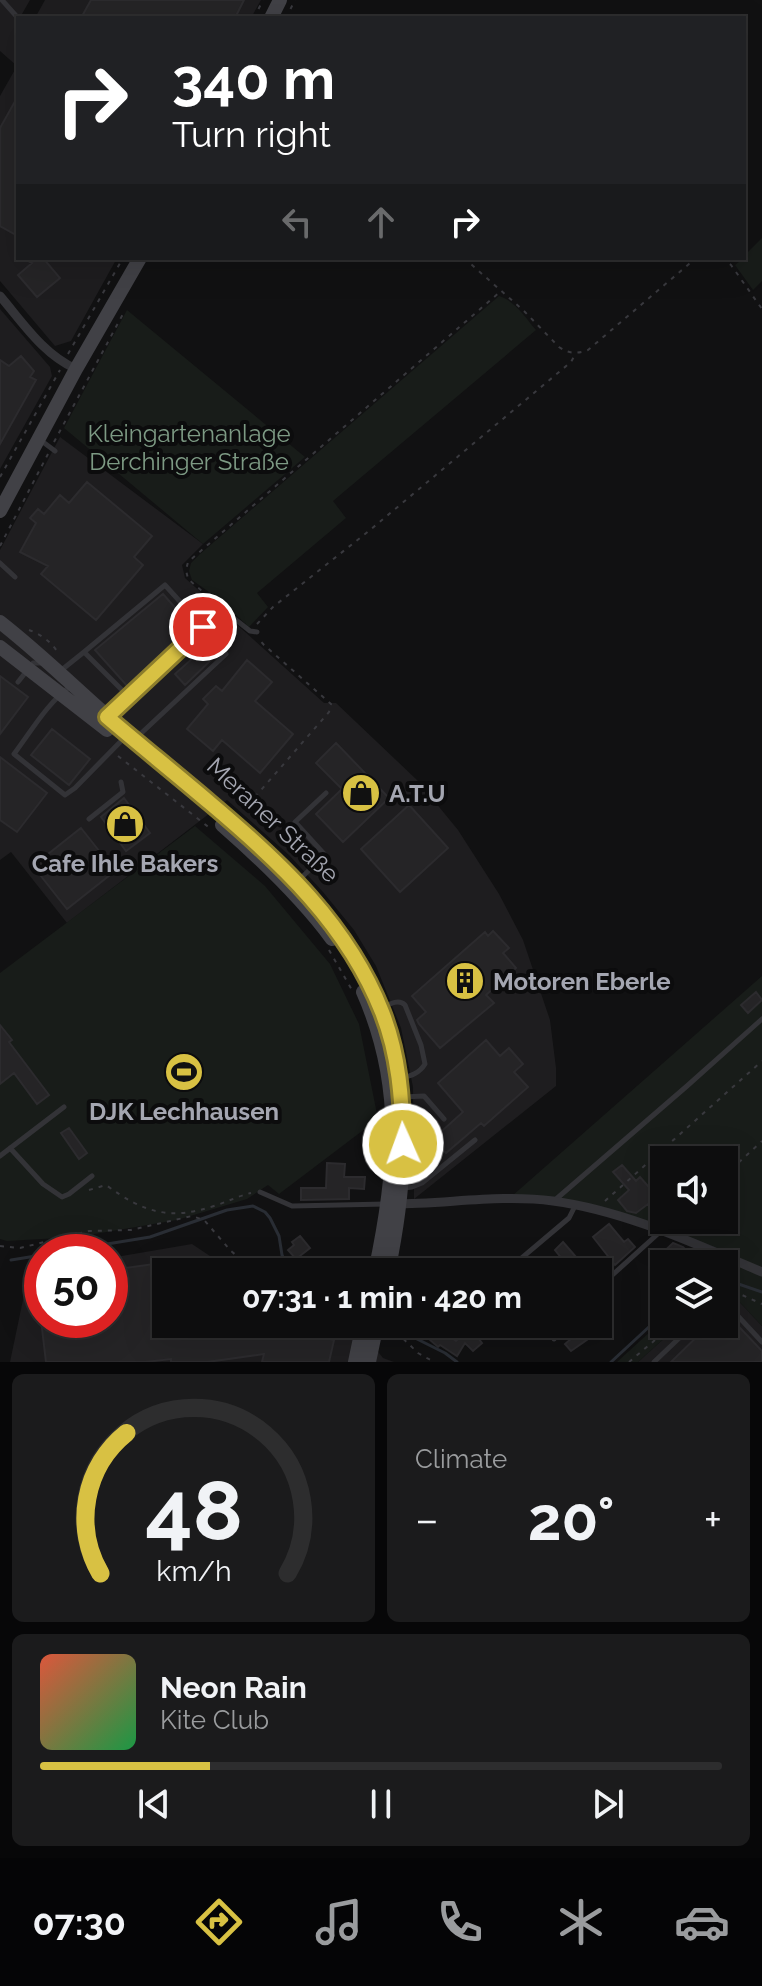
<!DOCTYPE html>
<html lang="en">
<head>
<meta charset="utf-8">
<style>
	:root { --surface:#0d0d0e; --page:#1b1b1c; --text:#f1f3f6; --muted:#9a9c9e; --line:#2d2d2e; --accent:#d8c143 }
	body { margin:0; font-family:Raleway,sans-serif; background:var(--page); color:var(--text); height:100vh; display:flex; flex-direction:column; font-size:30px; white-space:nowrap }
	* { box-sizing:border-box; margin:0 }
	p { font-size:26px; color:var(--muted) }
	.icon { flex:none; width:44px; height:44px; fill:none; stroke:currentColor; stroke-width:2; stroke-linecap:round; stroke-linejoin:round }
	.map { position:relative; height:1362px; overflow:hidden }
	.drawer { display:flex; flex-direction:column; gap:12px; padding:12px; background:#070708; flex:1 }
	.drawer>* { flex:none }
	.top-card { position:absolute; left:16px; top:16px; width:730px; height:244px; border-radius:0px; box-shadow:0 8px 32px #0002,0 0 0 2px var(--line); background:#202124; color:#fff; overflow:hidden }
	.fabs { position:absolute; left:650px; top:1146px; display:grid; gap:16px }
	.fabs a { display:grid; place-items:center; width:88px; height:88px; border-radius:0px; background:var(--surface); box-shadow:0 8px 32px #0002,0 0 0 2px var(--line); font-size:40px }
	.speed { position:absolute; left:24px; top:1234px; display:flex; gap:16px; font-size:40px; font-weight:700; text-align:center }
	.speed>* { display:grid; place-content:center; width:104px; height:104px; border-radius:50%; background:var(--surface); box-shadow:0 8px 32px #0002,0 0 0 2px var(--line); line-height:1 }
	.speed .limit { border:12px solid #d22; background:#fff; color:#111 }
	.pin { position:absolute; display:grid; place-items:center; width:68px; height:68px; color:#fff; margin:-34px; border:4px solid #fff; border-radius:50%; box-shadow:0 2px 8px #0007 }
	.me { position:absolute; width:88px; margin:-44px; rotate:358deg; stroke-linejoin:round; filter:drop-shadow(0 0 6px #0008) }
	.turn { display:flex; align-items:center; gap:28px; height:168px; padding:0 24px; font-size:36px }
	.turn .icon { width:104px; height:104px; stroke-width:2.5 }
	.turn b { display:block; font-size:56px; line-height:68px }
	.lanes { display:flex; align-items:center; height:76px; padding:0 24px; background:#0003; justify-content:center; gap:40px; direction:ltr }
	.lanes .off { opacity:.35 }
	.big { font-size:60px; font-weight:700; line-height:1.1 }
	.drawer .tile { flex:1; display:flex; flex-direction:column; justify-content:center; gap:12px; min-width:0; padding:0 28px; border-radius:12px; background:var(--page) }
	.drawer .dial { align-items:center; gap:0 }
	.dial svg { height:208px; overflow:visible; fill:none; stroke:var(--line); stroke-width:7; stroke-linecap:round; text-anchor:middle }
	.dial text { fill:var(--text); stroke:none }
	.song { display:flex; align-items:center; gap:24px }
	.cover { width:96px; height:96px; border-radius:12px; background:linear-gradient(135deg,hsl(10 70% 55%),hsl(140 70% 35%)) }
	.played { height:8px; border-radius:4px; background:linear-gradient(90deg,var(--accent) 25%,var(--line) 25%) }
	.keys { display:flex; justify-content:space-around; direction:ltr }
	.heat { display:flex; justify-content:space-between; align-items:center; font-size:44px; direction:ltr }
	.drawer .tiles { flex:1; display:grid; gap:12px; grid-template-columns:1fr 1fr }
	.tile:last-child { grid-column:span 2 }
	.trip { position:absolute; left:152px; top:1258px; width:460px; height:80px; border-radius:0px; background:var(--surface); box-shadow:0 8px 32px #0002,0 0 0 2px var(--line); font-weight:700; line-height:80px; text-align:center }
	.menu { display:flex; height:128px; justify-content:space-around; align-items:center; background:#050506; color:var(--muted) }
	.menu .icon { width:56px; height:56px }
	.menu .on { color:var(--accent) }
	.menu b { font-size:36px; color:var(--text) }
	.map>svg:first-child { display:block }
	.built { fill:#1e1d1f }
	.green { fill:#181c19; fill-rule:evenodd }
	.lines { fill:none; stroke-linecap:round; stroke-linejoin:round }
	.stream { stroke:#292d34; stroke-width:3 }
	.building { fill:#252426; stroke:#2c2b2e; stroke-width:2 }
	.path { stroke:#39393e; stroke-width:2; stroke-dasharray:4 6; stroke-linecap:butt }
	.service { stroke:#333337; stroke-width:5 }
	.minor { stroke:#333337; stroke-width:9 }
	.secondary { stroke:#414146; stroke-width:14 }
	.route-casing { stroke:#8c7d2c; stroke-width:20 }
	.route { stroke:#d8c143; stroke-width:14 }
	.labels { text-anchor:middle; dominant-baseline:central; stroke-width:8; stroke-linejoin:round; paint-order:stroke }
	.park-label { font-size:24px; fill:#7d9a84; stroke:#0c0c0d }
	.poi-label { font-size:24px; font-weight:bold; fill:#a4a6b1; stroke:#0c0c0d; text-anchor:start }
	.street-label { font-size:24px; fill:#a4a6b1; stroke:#0c0c0d }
</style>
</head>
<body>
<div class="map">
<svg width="762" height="1362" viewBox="0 0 762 1362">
	<rect width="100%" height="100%" fill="#111112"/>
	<path class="built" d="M 0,0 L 30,0 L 22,14 L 27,18 L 18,18 L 18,258 L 117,258 L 71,341 L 55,346 L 0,281 L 0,96 L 17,66 L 0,51 Z
		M 45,0 L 261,0 L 251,18 L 35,18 Z
		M 0,309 L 50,367 L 52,376 L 0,469 Z
		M 60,437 L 203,544 L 182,565 L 185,578 L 324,703 L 336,703 L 417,780 L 458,830 L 499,894 L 523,940 L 550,1020 L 556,1068 L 556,1086 L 414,1199 L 413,1087 L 401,1028 L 376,966 L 354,930 L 323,892 L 289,855 L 227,800 L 67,923 L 11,852 L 0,860 L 0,550 Z
		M 192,1244 L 234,1272 L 166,1272 L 166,1324 L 356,1324 L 383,1358 L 394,1362 L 10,1362 L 29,1271 L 42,1269 L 42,1320 L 110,1320 L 110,1258 Z
		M 734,1296 L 762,1326 L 762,1362 L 638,1362 L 680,1324 L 724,1324 L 724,1297 L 728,1302 Z"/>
	<path class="green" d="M 762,238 L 762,281 L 753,290 L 735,265 L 744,258 L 744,256 Z
		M 499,296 C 514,300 526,318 536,330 L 333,501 L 346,518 L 257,593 L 268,607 L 249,627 L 216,597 L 192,580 L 189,571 L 191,563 L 200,554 Z
		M 127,310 L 305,457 L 203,544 L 64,428 Z
		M 195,826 L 265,886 L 330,964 L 359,1024 L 378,1119 L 279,1194 L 268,1185 L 247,1199 L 177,1220 L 77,1237 L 7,1241 L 0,1239 L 0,973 Z
		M 762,976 L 762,1272 L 606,1213 L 512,1196 ZM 664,1160 L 724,1160 L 724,1220 L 664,1220 Z
		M 727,1261 L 762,1275 L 762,1326 L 735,1297 L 728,1302 L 724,1297 L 724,1264 Z
		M 664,1319 L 664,1324 L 680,1324 L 638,1362 L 617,1362 Z"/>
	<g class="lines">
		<path class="stream" d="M 58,1252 L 150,1237 L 227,1210 L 253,1206 L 265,1212 L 270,1218 L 279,1236 L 282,1255 L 288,1268 L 292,1272
			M 11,1260 L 42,1255
			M 724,1279 L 762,1292
			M 400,1324 L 415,1338 L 445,1353 L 457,1362
			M 611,1362 L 664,1313"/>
	</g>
	<path class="building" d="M 91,0 L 244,0 L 235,18 L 81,18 Z
		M 18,96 L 18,236 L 0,226 L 0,128 Z
		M 35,258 L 43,258 L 60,278 L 37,297 L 18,275 L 32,263 L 30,262 Z
		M 21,356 L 34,371 L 30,377 L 36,380 L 0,444 L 0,360 L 9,366 Z
		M 87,482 L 152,536 L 134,557 L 143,565 L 96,620 L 41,574 L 48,566 L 20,552 L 36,523 L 30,518 L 38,509 L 44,514 L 60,495 L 69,503 Z
		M 163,594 L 193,628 L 129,688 L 95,650 Z
		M 211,642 L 218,650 L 210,658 L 212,659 L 185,685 L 175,674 Z
		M 247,660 L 272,682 L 255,701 L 293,734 L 260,773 L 222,740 L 213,751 L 187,729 L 208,704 L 203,699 L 216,686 L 222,691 Z
		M 0,676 L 28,697 L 0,734 Z
		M 52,729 L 90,759 L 69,785 L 31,755 Z
		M 336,743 L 389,798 L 343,842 L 316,814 L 342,789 L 316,763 Z
		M 0,757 L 47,793 L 17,832 L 0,820 Z
		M 124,798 L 150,833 L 126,851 L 101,817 Z
		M 409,805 L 448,848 L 400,892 L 361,849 Z
		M 81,828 L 115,871 L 67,909 L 33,866 Z
		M 493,931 L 509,948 L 503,953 L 516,968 L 486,995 L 494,1003 L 440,1048 L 419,1024 L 417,1020 L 426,1012 L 412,996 L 485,932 L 488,936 Z
		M 756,992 L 762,1000 L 748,1013 L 741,1005 Z
		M 0,1025 L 12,1040 L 9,1042 L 49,1095 L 37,1104 L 14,1073 L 0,1084 Z
		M 486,1040 L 500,1056 L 509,1048 L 523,1064 L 514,1072 L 528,1087 L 484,1126 L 481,1123 L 446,1153 L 433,1139 L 463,1112 L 438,1083 Z
		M 69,1128 L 87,1153 L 79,1159 L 61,1133 Z
		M 327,1163 L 345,1164 L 344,1177 L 365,1177 L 364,1189 L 349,1188 L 349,1199 L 301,1200 L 301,1188 L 326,1188 Z
		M 622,1165 L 636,1181 L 640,1177 L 655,1194 L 652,1197 L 664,1211 L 664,1223 L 648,1204 L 636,1213 L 627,1211 L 618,1200 L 629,1190 L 613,1172 Z
		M 609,1224 L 624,1242 L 628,1239 L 635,1247 L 615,1265 L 593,1237 Z
		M 300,1236 L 310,1248 L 296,1259 L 288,1250 L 294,1245 L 292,1242 Z
		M 563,1242 L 576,1257 L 567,1265 L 555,1250 Z
		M 673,1243 L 683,1247 L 687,1251 L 674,1264 L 664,1264 L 664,1279 L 650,1265 Z
		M 177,1261 L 178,1272 L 166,1272 L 166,1324 L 254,1324 L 334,1340 L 329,1362 L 262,1362 L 264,1354 L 207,1362 L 171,1362 L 171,1359 L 145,1362 L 46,1362 L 41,1320 L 110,1320 L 110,1270 Z
		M 724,1311 L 762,1351 L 762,1362 L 671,1362 L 710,1324 L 724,1324 Z
		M 412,1324 L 433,1324 L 456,1341 L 474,1324 L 484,1334 L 479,1339 L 482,1343 L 473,1351 L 465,1343 L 457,1356 L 440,1345 L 438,1347 Z
		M 580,1331 L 588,1339 L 571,1351 L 565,1344 Z"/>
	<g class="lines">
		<path class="path" d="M 254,18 L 263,0
			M 286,18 L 295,0
			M 464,258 L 524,311 L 559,347 C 569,354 577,354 588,350 L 689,264 L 698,258
			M 722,258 L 731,265 L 762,309
			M 68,354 L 123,258
			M 54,442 L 123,314
			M 0,477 L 60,370
			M 0,546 L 48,454
			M 224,610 L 188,579 L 186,570 L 188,562 L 501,291
			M 257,624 L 273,607 L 370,530 L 571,362 L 576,353
			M 29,630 C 40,634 52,642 58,653
			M 118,756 L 211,829
			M 255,797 L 329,712 L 331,704 L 264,645 L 258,638
			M 329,950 L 352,990
			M 724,1176 L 762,1141
			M 89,1190 L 106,1185 C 143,1212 169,1221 214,1206 C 227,1202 238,1196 251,1193
			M 605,1201 L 762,1061
			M 0,1246 L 20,1248 L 89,1231 L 131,1230 L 192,1216 L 204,1220 L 231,1251 L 256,1272
			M 724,1288 L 731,1290 L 762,1304
			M 389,1325 L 418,1353 L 434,1362
			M 629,1362 L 674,1324"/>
		<path class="service" d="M 2,0 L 18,18
			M 39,439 L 55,451
			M 0,563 L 15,577
			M 231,616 L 250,631 L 257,632
			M 59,672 L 84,652
			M 18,682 L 33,663 L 44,663
			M 72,685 C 48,702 32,730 14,754 L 65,795 L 75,788 L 127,735
			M 110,714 L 203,627 L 165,585 L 84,652 L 129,697
			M 135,739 L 226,654
			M 89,819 L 123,792 L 121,782
			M 298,881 L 325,855 L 295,822 L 326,793
			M 380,1009 C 388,1005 398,998 405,1005 L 421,1045 L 425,1064 C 419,1074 410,1076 399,1079
			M 404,1097 L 424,1096 L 444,1119
			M 10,1148 L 43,1184 L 62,1197 L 69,1194 L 92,1176
			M 0,1156 L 64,1107
			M 403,1188 L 412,1187 L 422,1183 L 475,1140
			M 260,1192 L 292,1206 L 386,1204
			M 555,1200 L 687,1086 L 762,1019
			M 505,1272 L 569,1218 L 575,1206
			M 598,1288 L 661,1231
			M 724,1301 L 762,1342
			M 448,1326 L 449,1324
			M 554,1339 L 552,1329 L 558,1324
			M 654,1362 L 694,1324"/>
		<path class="minor" d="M 0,296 C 23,323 43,354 76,369
			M 394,1204 C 447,1204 501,1194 553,1201 C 626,1211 695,1244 762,1272"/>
		<path class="secondary" d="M 271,18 L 280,0
			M 0,511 L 76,369 L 140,258
			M 0,622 C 50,661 93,706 142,746 C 189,785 237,822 281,865 C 404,984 422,1110 388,1272
			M 0,647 L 107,730
			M 222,825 C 262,860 301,897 332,939
			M 363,992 C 405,1087 396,1173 375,1272
			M 355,1362 L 363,1324
			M 369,1362 L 377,1324"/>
	</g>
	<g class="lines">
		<defs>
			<path id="route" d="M 203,627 L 107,717 C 141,746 176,774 210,803 C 280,862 348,925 382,1012 C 399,1055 402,1099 403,1144"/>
		</defs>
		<use href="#route" class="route-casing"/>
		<use href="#route" class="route"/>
	</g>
	<defs>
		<symbol id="shop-disc" viewBox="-11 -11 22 22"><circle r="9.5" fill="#d8c143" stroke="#0c0c0d"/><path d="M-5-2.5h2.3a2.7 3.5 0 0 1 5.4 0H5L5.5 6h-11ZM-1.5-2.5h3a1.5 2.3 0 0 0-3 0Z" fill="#111"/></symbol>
		<symbol id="building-disc" viewBox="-11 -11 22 22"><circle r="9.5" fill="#d8c143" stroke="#0c0c0d"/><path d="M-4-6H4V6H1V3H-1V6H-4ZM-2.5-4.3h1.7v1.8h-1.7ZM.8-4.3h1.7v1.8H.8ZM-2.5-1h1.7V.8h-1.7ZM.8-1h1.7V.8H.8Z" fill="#111"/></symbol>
		<symbol id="stadium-disc" viewBox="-11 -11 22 22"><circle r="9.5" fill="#d8c143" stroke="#0c0c0d"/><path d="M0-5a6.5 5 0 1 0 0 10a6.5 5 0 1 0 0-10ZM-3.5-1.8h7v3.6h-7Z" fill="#111"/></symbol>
	</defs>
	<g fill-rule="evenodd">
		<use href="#shop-disc" x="339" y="771" width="44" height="44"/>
		<use href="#shop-disc" x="103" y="802" width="44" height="44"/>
		<use href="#building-disc" x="443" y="959" width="44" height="44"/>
		<use href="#stadium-disc" x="162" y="1050" width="44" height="44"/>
	</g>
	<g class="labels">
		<g class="park-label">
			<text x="189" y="433">Kleingartenanlage<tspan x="189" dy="28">Derchinger Straße</tspan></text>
		</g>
		<g class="poi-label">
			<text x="389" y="793">A.T.U</text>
			<text x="125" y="863" text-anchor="middle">Cafe Ihle Bakers</text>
			<text x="493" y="981">Motoren Eberle</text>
			<text x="184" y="1111" text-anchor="middle">DJK Lechhausen</text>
		</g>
		<g class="street-label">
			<text transform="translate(273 820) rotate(43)">Meraner Straße</text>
		</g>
	</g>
</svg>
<div class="fabs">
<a><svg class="icon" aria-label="sound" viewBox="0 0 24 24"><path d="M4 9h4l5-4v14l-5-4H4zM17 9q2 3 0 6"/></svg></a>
<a><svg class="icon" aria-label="layers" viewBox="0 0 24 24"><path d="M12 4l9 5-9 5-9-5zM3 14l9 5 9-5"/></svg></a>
</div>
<div class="speed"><div class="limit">50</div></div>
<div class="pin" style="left:203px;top:627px;background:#d93025"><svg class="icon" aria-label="arrive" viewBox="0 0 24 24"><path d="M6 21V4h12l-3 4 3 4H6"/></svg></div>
<svg class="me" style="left:403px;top:1144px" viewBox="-20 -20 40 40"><circle r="17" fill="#d8c143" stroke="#fff" stroke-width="3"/><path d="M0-11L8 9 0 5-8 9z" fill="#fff"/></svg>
<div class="trip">07:31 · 1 min · 420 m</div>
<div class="top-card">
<div class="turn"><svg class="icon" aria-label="right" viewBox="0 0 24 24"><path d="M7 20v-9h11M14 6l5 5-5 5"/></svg><div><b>340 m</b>Turn right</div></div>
<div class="lanes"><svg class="icon off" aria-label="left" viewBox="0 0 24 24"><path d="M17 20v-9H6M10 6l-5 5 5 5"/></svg><svg class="icon off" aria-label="ahead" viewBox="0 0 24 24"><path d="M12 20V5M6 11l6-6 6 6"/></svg><svg class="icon" aria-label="right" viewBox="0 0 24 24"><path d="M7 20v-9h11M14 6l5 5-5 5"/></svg></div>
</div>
</div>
<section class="drawer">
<div class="tiles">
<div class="tile dial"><svg viewBox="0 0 100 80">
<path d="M14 69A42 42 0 1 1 86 69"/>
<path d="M14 69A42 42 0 0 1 24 15" stroke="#d8c143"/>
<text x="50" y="56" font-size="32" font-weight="700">48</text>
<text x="50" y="72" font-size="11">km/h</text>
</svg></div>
<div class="tile"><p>Climate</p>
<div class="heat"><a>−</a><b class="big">20°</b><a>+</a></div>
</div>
<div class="tile">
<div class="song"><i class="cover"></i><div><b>Neon Rain</b><p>Kite Club</p></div></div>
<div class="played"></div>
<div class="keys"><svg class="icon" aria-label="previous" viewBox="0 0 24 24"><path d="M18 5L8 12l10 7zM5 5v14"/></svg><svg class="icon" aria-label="pause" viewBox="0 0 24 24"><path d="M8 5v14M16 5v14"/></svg><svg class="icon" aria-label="next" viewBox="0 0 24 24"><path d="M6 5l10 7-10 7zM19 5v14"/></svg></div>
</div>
</div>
</section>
<nav class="menu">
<b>07:30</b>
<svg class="icon on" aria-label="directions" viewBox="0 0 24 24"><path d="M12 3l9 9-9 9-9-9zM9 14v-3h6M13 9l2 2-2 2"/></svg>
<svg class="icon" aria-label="music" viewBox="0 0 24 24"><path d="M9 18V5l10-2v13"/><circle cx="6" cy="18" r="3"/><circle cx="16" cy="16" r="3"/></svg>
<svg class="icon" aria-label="phone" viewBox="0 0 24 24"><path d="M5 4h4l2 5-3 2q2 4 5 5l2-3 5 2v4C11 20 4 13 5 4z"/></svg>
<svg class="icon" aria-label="climate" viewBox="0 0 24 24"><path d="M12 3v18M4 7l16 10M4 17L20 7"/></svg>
<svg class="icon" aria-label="car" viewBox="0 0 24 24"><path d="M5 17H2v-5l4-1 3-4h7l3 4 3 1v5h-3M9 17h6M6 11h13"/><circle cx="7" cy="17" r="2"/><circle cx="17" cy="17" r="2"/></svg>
</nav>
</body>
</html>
